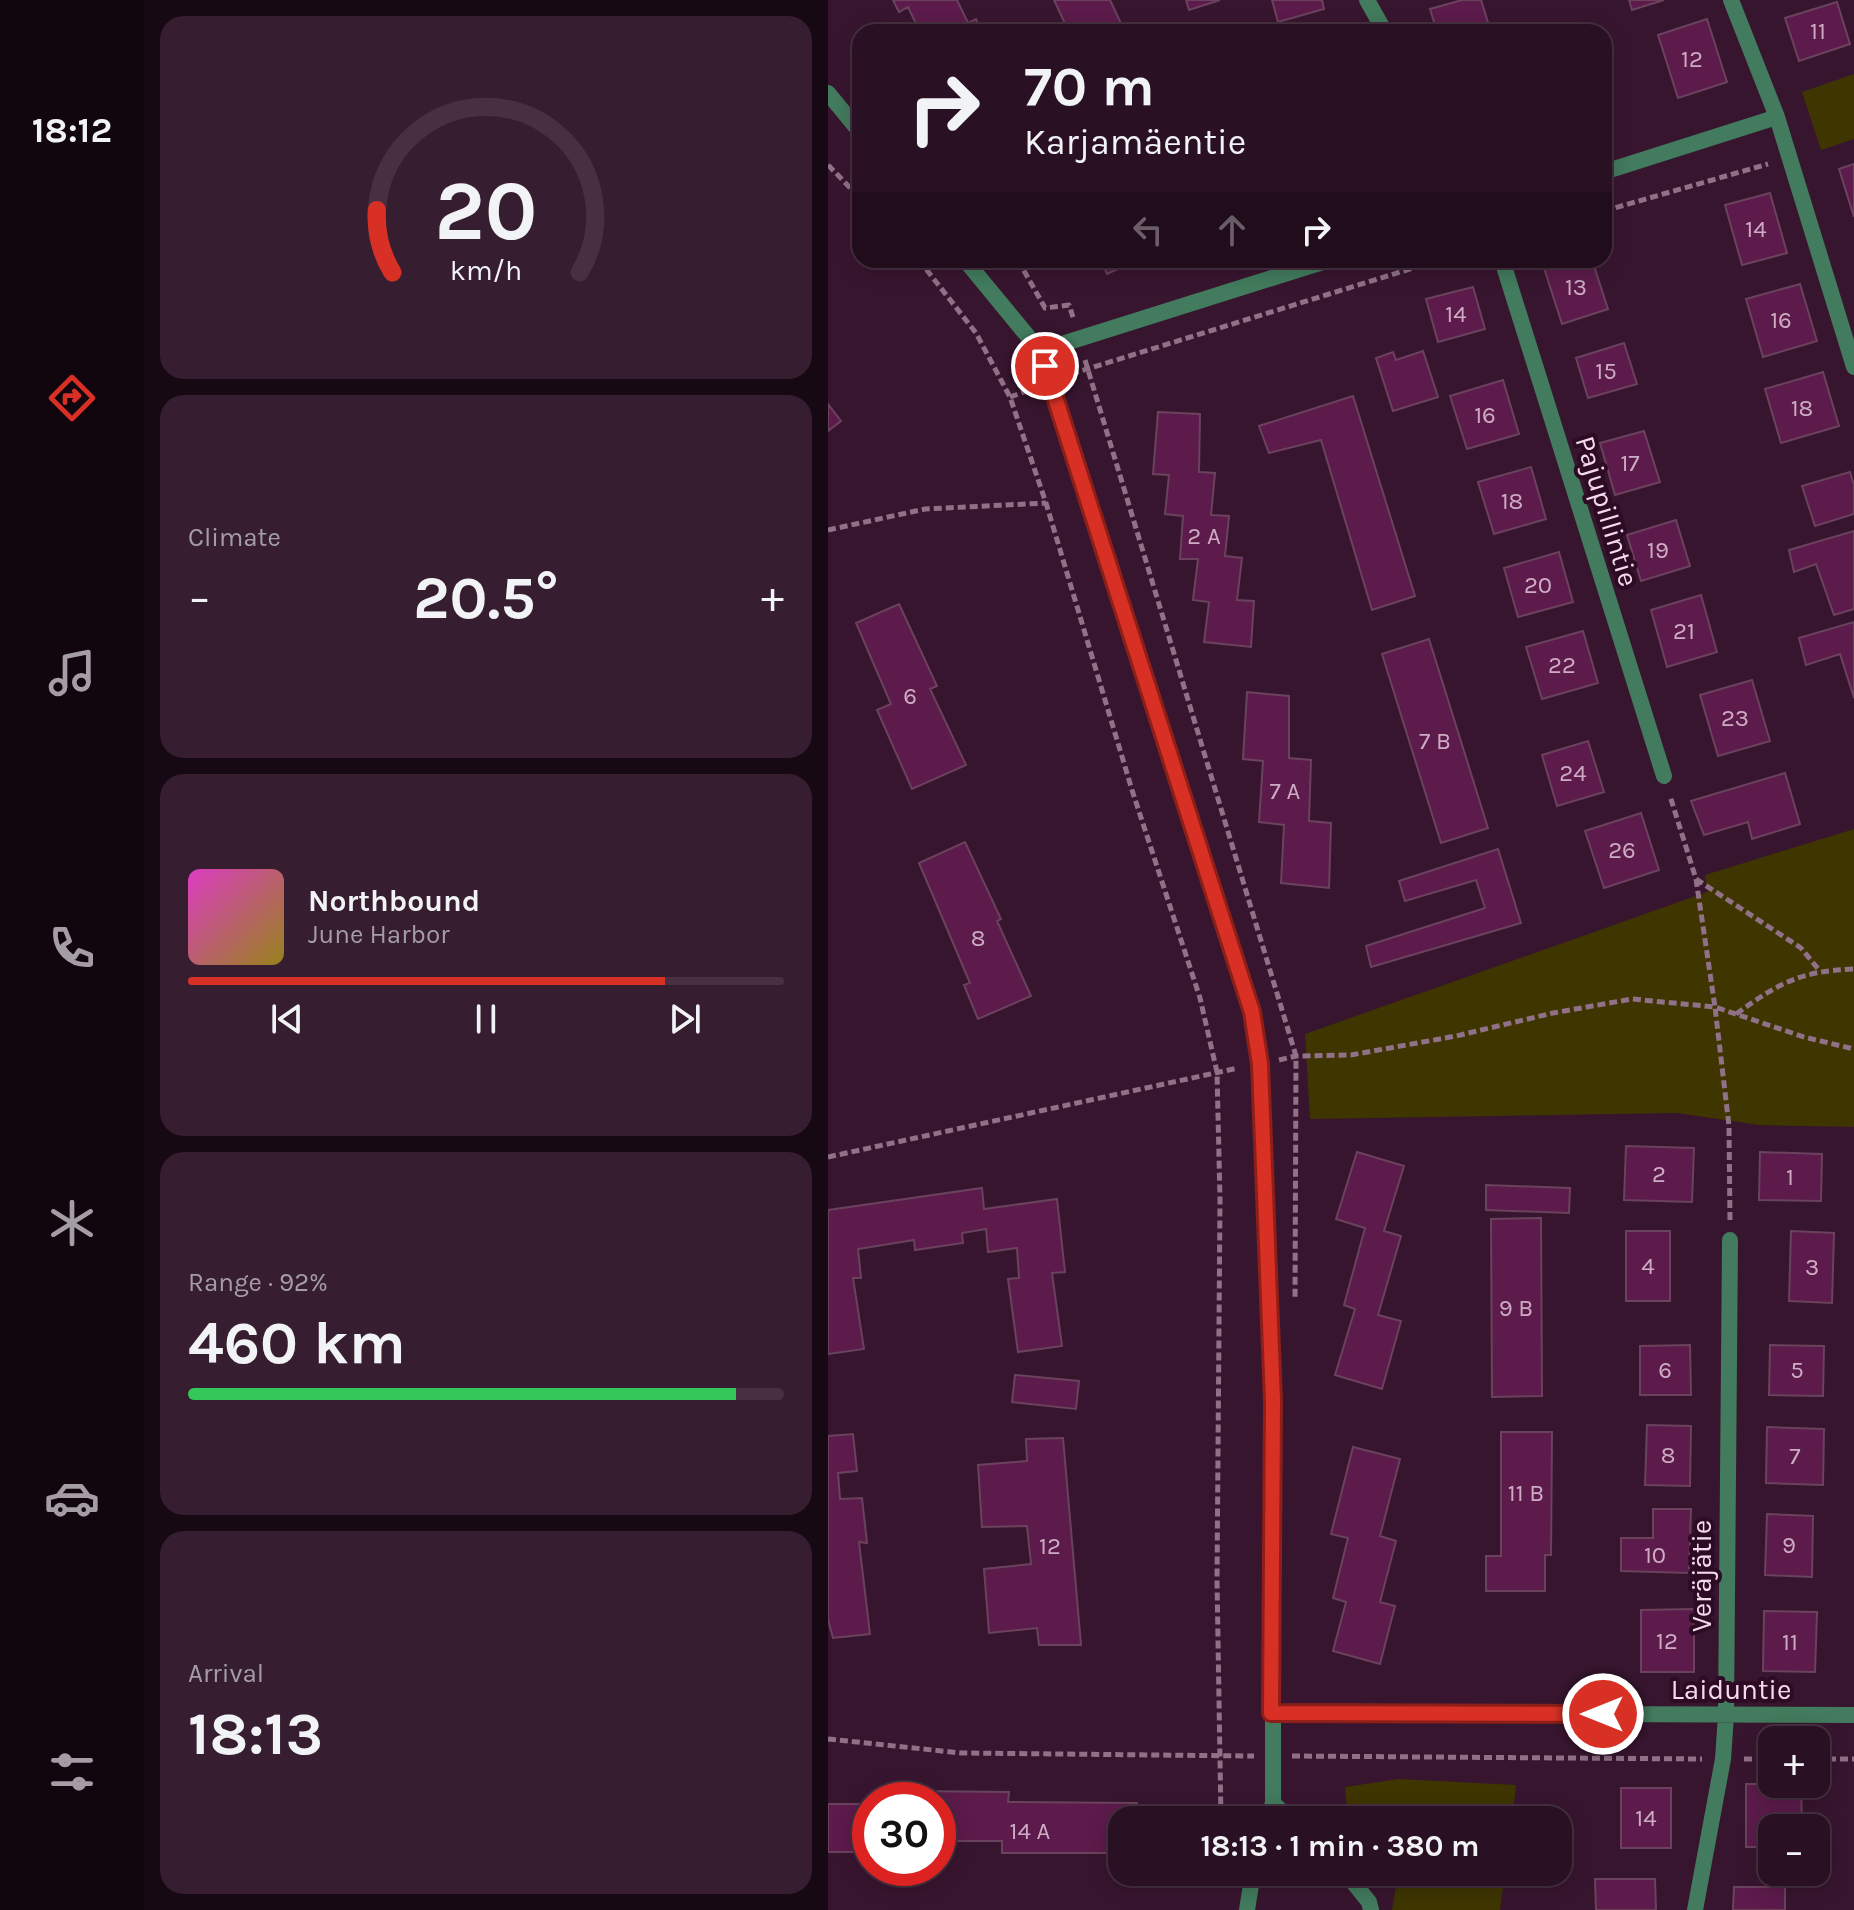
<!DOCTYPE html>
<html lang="en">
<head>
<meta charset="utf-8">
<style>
	:root { --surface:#2a1023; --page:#361e30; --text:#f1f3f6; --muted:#a59da6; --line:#463041; --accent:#d93025 }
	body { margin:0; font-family:Karla,sans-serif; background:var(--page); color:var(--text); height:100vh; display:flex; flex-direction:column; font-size:30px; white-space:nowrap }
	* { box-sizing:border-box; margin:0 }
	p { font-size:26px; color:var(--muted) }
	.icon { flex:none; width:44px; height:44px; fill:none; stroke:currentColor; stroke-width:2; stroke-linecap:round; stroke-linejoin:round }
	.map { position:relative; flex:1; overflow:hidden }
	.drawer { display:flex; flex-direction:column; gap:16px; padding:16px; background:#170913; width:684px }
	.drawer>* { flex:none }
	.hud { position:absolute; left:24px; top:24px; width:760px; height:244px; border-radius:24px; box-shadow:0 4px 20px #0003,0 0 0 2px var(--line); background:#2a1023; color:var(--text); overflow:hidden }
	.buttons { position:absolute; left:930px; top:1726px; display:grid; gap:16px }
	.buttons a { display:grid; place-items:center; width:72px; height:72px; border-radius:16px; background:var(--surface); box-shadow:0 4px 20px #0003,0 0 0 2px var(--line); font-size:40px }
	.speed { position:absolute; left:24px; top:1782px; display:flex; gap:16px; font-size:40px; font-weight:700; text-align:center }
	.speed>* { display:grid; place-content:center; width:104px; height:104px; border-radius:50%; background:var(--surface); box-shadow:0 4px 20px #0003,0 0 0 2px var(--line); line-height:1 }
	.speed .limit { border:12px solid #d22; background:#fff; color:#111 }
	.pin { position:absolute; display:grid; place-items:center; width:68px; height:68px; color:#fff; margin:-34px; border:4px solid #fff; border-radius:50%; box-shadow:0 2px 8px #0007 }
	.me { position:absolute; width:88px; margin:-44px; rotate:270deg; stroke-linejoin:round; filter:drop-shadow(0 0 6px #0008) }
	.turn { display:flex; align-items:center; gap:28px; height:168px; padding:0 40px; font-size:36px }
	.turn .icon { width:104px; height:104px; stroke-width:2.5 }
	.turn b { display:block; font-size:56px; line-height:68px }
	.lanes { display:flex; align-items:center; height:76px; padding:0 40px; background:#0003; justify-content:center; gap:40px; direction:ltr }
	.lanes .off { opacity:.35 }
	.big { font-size:60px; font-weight:700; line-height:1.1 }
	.drawer .widget { flex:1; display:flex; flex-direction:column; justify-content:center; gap:12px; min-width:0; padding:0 28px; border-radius:24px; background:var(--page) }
	.drawer .dial { align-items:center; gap:0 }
	.dial svg { height:208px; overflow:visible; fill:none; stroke:var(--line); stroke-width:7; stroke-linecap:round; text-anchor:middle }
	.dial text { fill:var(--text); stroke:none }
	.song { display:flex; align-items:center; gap:24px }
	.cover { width:96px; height:96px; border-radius:12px; background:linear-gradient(135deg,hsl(310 70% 55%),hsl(50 70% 35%)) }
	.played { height:8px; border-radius:4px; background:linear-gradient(90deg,var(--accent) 80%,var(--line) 80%) }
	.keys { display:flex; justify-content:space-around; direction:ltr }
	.heat { display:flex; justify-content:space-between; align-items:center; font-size:44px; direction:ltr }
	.charge { height:12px; border-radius:6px; background:linear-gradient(90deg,#34c759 92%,var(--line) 0) }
	.trip { position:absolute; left:280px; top:1806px; width:464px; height:80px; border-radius:24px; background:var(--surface); box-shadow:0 4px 20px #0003,0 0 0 2px var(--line); font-weight:700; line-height:80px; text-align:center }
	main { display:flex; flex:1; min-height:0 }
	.tabs { display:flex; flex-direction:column; width:144px; justify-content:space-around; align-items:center; background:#11060e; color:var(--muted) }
	.tabs .icon { width:56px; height:56px }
	.tabs .selected { color:var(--accent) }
	.tabs b { font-size:36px; color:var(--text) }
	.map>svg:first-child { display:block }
	.green { fill:#3e3500 }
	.building { fill:#5c1b4b; stroke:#6a425d; stroke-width:2 }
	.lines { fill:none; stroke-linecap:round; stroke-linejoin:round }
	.path { stroke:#907187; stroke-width:5; stroke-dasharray:8 4; stroke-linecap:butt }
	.minor { stroke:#427b5d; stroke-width:16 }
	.route-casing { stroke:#8d1f18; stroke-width:20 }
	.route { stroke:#d93025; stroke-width:14 }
	.labels { text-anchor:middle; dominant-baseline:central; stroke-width:8; stroke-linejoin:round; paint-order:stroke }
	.number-label { font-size:24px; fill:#ceabc3 }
	.street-label { font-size:28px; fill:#f4dbeb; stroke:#2e0b25 }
</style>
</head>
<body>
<main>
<nav class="tabs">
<b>18:12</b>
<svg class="icon selected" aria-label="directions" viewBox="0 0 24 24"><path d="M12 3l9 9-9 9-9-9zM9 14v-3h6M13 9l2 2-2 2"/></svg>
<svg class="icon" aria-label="music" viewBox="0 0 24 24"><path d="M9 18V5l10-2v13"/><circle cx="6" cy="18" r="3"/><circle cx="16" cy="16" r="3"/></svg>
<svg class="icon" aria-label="phone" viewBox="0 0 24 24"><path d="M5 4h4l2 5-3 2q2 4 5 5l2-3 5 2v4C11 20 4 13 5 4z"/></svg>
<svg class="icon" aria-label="climate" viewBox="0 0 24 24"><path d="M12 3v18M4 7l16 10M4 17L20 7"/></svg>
<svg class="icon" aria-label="car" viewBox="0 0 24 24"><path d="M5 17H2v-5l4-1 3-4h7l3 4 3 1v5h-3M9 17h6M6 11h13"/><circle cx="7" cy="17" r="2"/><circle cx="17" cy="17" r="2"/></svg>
<svg class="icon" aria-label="filters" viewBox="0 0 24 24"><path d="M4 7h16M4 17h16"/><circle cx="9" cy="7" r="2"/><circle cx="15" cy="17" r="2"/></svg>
</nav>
<section class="drawer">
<div class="widget dial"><svg viewBox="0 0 100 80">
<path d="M14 69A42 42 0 1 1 86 69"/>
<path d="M14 69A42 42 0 0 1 8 45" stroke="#d93025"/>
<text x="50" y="56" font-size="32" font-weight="700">20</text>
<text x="50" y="72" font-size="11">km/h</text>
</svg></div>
<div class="widget"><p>Climate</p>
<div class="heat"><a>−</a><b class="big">20.5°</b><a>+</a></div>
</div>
<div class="widget">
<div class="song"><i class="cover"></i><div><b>Northbound</b><p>June Harbor</p></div></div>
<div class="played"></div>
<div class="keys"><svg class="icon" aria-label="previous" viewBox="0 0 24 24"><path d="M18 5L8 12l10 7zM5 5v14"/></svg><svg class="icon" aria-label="pause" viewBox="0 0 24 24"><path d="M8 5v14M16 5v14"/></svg><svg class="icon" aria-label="next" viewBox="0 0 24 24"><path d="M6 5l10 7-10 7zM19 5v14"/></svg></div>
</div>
<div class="widget"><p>Range · 92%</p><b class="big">460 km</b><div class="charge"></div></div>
<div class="widget"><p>Arrival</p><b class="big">18:13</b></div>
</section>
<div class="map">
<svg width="1026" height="1910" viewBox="0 0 1026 1910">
	<rect width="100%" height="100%" fill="#38152f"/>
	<path class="green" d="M 1026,74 L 1026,139 L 993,150 L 974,92 Z
		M 1026,829 L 1026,1127 L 931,1125 L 849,1113 L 482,1119 L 477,1034 L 879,892 L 877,875 Z
		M 571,1779 L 688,1785 L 684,1820 L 520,1820 L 517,1787 Z
		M 564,1872 L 677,1872 L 672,1910 L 564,1910 L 569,1879 Z"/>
	<path class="building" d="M 65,0 L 129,0 L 140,23 L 148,19 L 154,32 L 92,32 L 80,7 L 71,12 Z
		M 226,0 L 282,0 L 297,32 L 241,32 Z
		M 358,0 L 392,0 L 361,10 Z
		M 444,0 L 494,0 L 496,9 L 450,22 Z
		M 634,0 L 653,0 L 663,32 L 609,32 L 602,9 Z
		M 801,0 L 836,0 L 804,10 Z
		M 1009,2 L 1022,44 L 971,61 L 957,18 Z
		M 879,19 L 899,82 L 850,98 L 830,35 Z
		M 1026,164 L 1026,217 L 1011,169 Z
		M 942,193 L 959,253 L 914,265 L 897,205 Z
		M 273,260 L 310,260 L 279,274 Z
		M 731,260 L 764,260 L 780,309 L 734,324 L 715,265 Z
		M 972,284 L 989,341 L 935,357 L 918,299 Z
		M 645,287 L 657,329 L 610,342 L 598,299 Z
		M 796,343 L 809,384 L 760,398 L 748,358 Z
		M 595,351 L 610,397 L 565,411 L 548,358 L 565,352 L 568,360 Z
		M 995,372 L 1011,426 L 953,443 L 937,389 Z
		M 675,380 L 691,434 L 639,449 L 622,396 Z
		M 525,396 L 587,596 L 544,610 L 493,440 L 441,453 L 431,426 Z
		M 0,404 L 13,421 L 0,431 Z
		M 330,412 L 372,414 L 371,472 L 387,473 L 383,515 L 401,516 L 397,556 L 414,558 L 409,600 L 426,601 L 423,647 L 376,642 L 381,602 L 365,600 L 370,559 L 352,559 L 355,516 L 337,514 L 341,475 L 325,474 Z
		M 816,431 L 832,482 L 787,495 L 772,443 Z
		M 703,467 L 718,519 L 666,534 L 650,482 Z
		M 1022,472 L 1026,485 L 1026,514 L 987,526 L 974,486 Z
		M 848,520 L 862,566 L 813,581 L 799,535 Z
		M 1026,531 L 1026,609 L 1006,615 L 988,564 L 966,572 L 961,550 Z
		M 731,552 L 745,602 L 690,617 L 676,568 Z
		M 873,595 L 889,652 L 839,667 L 823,610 Z
		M 71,604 L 109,686 L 102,689 L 138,765 L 84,789 L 49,710 L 63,704 L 28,623 Z
		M 1026,622 L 1026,698 L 1012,654 L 978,665 L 971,638 Z
		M 755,631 L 770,683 L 714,699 L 698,647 Z
		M 601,639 L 660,828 L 613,843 L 554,654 Z
		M 924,680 L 942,741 L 890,756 L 872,695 Z
		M 419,692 L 461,696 L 461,758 L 483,760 L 481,821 L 503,823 L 501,888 L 453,883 L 456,825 L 431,822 L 435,761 L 415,759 Z
		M 760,741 L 776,792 L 729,806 L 714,755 Z
		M 957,773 L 972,824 L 924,839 L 920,822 L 876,835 L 863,801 Z
		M 813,813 L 831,870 L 776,888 L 757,831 Z
		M 137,842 L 173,919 L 169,921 L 203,996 L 150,1019 L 136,985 L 142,983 L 91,863 Z
		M 670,849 L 693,923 L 543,967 L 538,946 L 657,908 L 648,880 L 577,901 L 571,881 Z
		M 798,1146 L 866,1148 L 864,1202 L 796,1200 Z
		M 529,1152 L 576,1166 L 556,1231 L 573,1236 L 550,1315 L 573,1321 L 554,1389 L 507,1375 L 527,1309 L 516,1305 L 537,1228 L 508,1219 Z
		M 932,1152 L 994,1154 L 993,1201 L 931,1200 Z
		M 658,1185 L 742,1188 L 741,1213 L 658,1210 Z
		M 154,1188 L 156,1209 L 229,1199 L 237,1272 L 224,1273 L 234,1346 L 190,1352 L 180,1279 L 191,1278 L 189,1248 L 160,1252 L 158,1229 L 134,1233 L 135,1243 L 87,1250 L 86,1240 L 30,1249 L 33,1278 L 25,1278 L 36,1349 L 0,1354 L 0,1210 Z
		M 713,1218 L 714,1396 L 664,1397 L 663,1219 Z
		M 798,1231 L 842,1231 L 842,1301 L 798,1301 Z
		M 963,1231 L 1006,1233 L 1004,1303 L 961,1301 Z
		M 862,1345 L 863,1395 L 812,1395 L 812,1346 Z
		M 942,1345 L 996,1346 L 995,1396 L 941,1395 Z
		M 187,1375 L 251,1381 L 248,1409 L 184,1402 Z
		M 819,1425 L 863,1426 L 862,1486 L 817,1485 Z
		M 939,1427 L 996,1429 L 995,1485 L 938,1483 Z
		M 673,1432 L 724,1432 L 723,1555 L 717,1555 L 717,1591 L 658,1591 L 658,1556 L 673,1556 Z
		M 25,1434 L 29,1471 L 10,1473 L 11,1485 L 12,1499 L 34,1498 L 39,1543 L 31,1542 L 42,1634 L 5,1638 L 0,1620 L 0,1436 Z
		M 235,1438 L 253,1645 L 211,1645 L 209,1628 L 161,1633 L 156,1569 L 203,1564 L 199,1526 L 154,1527 L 150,1465 L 199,1461 L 198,1439 Z
		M 525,1447 L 572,1459 L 552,1536 L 568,1541 L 552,1602 L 567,1606 L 552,1664 L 505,1651 L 518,1602 L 505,1598 L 520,1538 L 503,1534 Z
		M 825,1509 L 863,1509 L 861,1573 L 793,1571 L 793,1538 L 825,1538 Z
		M 939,1514 L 985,1516 L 984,1577 L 937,1575 Z
		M 866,1609 L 866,1672 L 813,1672 L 813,1610 Z
		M 936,1611 L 989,1612 L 987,1672 L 935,1671 Z
		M 918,1784 L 973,1784 L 974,1828 L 944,1828 L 944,1847 L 918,1847 Z
		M 793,1788 L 843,1788 L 843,1848 L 793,1848 Z
		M 82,1791 L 181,1792 L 180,1802 L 309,1803 L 310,1820 L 294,1820 L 294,1853 L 174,1853 L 174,1841 L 110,1841 L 110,1800 L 82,1800 Z
		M 0,1804 L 42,1804 L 42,1852 L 0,1852 Z
		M 767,1879 L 827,1879 L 828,1910 L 768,1910 Z
		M 906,1887 L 957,1887 L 957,1910 L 905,1910 Z"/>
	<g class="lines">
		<path class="path" d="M 0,165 L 32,198
			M 776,211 L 940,164
			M 91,260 L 148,333 L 182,397 L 218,503 L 304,790 L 372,998 L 389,1072 L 392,1200 L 389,1580 L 393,1820
			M 190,260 L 217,308 L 241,305 L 246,320
			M 257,360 L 468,1056 L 467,1299
			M 243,374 L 611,260
			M 182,397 L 204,389
			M 0,530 L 97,509 L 218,503
			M 868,879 L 973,948 L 991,970
			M 908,1014 C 951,983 972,971 1026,969
			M 451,1060 L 468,1056 L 523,1055 L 628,1036 L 725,1013 L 804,999 L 887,1007 L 868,879 L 842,796
			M 0,1157 L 410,1068
			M 902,1220 L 901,1126 L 887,1007 L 976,1037 L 1026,1049
			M 0,1739 L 133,1753 L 426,1756
			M 464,1756 L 874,1759
			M 916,1759 L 944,1759
			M 988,1759 L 1026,1759"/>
		<path class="minor" d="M 539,0 L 557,32
			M 903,0 L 949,117 L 1026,367
			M 0,93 L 32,132
			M 776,172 L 949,117
			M 137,260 L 212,351 L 424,1012 L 432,1064 L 445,1401 L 445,1803 L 439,1820
			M 674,260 L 836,776
			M 212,351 L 501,260
			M 443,1713 L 1026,1715
			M 445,1803 L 463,1820
			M 517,1872 L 541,1902 L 543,1910
			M 419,1910 L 425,1872
			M 867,1910 L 895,1759 L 898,1715 L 902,1240"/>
	</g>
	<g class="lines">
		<defs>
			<path id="route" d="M 217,366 L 424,1012 L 432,1064 L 445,1401 L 443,1713 L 775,1714"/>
		</defs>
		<use href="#route" class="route-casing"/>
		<use href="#route" class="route"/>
	</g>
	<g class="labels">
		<g class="number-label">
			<text x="990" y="31">11</text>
			<text x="864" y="59">12</text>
			<text x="928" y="229">14</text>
			<text x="748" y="287">13</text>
			<text x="628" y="314">14</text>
			<text x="953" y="320">16</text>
			<text x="778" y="371">15</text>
			<text x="974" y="408">18</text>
			<text x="657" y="415">16</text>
			<text x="802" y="463">17</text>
			<text x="684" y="501">18</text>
			<text x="376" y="536">2 A</text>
			<text x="830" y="550">19</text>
			<text x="710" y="585">20</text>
			<text x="856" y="631">21</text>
			<text x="734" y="665">22</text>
			<text x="82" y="696">6</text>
			<text x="907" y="718">23</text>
			<text x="607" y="741">7 B</text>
			<text x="745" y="773">24</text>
			<text x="457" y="791">7 A</text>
			<text x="794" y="850">26</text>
			<text x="150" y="938">8</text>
			<text x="831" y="1174">2</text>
			<text x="962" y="1177">1</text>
			<text x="820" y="1266">4</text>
			<text x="984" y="1267">3</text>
			<text x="688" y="1308">9 B</text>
			<text x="837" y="1370">6</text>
			<text x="969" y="1370">5</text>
			<text x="840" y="1455">8</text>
			<text x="967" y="1456">7</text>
			<text x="698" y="1493">11 B</text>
			<text x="961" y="1545">9</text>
			<text x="222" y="1546">12</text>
			<text x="827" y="1555">10</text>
			<text x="839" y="1641">12</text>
			<text x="962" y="1642">11</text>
			<text x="818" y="1818">14</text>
			<text x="202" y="1831">14 A</text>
		</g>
		<g class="street-label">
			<text transform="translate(779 511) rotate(73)">Pajupillintie</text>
			<text transform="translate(873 1576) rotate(-90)">Veräjätie</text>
			<text x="903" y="1689">Laiduntie</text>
		</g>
	</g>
</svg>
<div class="buttons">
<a>+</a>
<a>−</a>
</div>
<div class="speed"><div class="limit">30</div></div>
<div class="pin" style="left:217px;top:366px;background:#d93025"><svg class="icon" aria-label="arrive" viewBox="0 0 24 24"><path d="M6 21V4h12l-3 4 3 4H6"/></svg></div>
<svg class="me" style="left:775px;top:1714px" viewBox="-20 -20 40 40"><circle r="17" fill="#d93025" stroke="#fff" stroke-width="3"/><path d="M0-11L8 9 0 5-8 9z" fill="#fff"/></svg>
<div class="trip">18:13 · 1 min · 380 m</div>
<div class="hud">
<div class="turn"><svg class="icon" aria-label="right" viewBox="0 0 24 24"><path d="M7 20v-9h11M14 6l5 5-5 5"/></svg><div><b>70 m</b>Karjamäentie</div></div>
<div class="lanes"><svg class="icon off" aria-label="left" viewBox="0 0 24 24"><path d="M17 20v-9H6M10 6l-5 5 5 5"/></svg><svg class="icon off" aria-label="ahead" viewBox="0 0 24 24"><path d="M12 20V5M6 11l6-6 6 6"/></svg><svg class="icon" aria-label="right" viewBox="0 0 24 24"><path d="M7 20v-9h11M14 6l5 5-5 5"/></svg></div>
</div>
</div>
</main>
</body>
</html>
